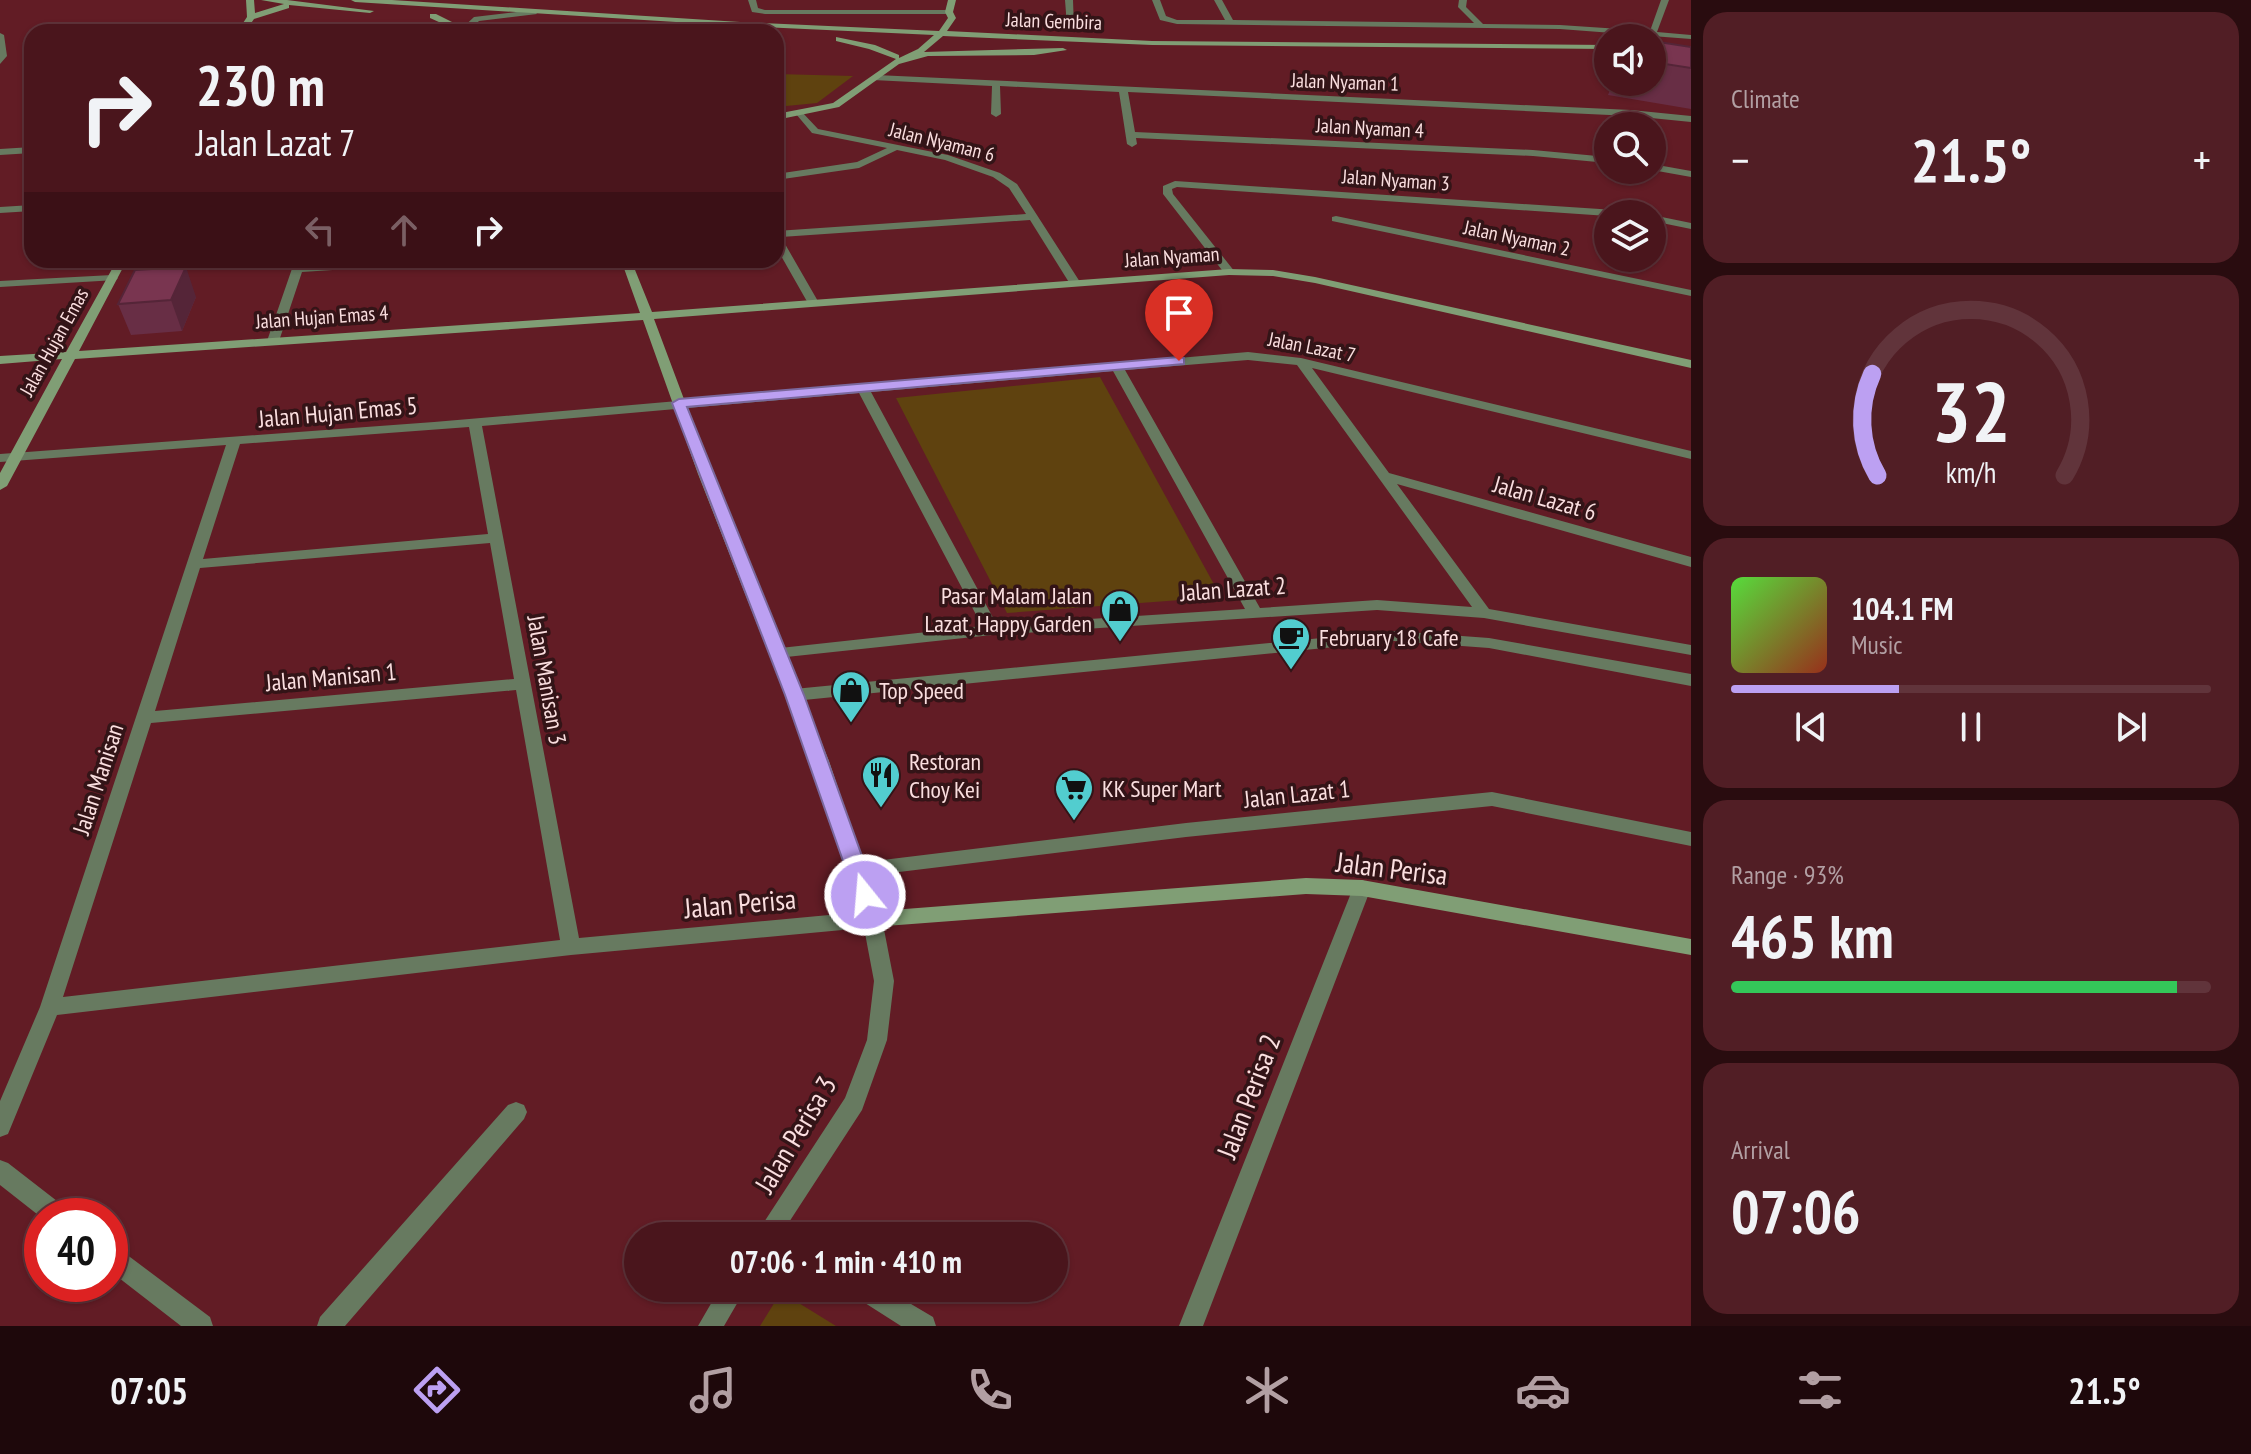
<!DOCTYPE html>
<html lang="en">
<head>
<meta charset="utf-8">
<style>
	:root { --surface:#4a151c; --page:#511e25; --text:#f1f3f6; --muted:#b29fa3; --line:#61343b; --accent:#bca0f2 }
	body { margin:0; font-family:"PT Sans Narrow",sans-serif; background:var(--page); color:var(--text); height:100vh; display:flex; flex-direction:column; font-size:30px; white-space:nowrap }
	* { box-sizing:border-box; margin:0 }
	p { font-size:26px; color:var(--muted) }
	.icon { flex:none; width:44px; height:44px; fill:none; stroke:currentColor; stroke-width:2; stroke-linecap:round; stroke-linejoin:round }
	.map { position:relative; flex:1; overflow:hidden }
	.panel { display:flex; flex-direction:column; gap:12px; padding:12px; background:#290c0f; width:560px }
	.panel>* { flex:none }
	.hud { position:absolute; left:24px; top:24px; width:760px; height:244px; border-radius:24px; box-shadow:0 2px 6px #0004,0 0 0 2px var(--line); background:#4a151c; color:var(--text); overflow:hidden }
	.buttons { position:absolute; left:1594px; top:24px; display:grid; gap:16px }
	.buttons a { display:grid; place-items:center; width:72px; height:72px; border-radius:50%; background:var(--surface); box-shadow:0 2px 6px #0004,0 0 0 2px var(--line); font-size:40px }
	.speed { position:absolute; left:24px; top:1198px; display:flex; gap:16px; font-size:40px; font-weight:700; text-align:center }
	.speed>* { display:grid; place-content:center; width:104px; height:104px; border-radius:50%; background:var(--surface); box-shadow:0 2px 6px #0004,0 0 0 2px var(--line); line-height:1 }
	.speed .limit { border:12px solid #d22; background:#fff; color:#111 }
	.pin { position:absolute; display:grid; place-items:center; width:68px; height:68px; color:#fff; margin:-82px -34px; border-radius:50% 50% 50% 0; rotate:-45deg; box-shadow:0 0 8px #0007 }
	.pin .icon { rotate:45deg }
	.me { position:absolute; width:88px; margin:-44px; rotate:343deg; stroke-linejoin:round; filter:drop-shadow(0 0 6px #0008) }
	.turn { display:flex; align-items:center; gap:28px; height:168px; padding:0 40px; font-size:36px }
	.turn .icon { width:104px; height:104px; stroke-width:2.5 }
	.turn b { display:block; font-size:56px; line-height:68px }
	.lanes { display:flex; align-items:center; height:76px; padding:0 40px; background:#0003; justify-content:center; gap:40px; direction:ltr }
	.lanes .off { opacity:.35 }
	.big { font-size:60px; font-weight:700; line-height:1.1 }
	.panel .widget { flex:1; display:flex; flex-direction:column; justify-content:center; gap:12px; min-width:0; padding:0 28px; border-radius:24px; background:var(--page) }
	.panel .dial { align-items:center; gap:0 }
	.dial svg { height:208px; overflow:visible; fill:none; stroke:var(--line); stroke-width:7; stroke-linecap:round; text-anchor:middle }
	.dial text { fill:var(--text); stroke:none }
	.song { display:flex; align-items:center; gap:24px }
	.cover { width:96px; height:96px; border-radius:12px; background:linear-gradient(135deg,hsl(110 70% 55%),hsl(10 70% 35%)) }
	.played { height:8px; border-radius:4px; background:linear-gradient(90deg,var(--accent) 35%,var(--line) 35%) }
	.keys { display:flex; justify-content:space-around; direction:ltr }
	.heat { display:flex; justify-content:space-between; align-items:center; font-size:44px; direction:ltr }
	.charge { height:12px; border-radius:6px; background:linear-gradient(90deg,#34c759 93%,var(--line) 0) }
	.trip { position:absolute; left:624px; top:1222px; width:444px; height:80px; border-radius:40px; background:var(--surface); box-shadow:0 2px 6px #0004,0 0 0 2px var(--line); font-weight:700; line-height:80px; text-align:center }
	.dock { display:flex; height:128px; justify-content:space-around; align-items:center; background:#1e080b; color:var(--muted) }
	.dock .icon { width:56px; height:56px }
	.dock .selected { color:var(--accent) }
	.dock b { font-size:36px; color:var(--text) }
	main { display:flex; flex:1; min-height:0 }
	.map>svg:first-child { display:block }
	.green { fill:#5f420f }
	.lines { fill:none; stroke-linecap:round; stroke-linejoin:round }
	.street { fill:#677a60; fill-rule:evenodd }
	.secondary { fill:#809e75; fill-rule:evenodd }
	.wall { fill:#682e45 }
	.shaded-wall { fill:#552538 }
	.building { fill:#793550; stroke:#552538; stroke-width:2 }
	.route { fill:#bca0f2; stroke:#7a689d; stroke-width:2 }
	.labels { text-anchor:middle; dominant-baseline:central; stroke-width:7; stroke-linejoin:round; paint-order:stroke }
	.far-street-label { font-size:20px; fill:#fadedf; stroke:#331417 }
	.street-label { font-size:24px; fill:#fadedf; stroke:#331417 }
	.poi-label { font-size:24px; fill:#fadedf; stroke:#331417; text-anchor:start }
	.near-street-label { font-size:28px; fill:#fadedf; stroke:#331417 }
</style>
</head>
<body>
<main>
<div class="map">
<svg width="1691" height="1326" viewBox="0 0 1691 1326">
	<rect width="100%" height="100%" fill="#621c25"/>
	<path class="green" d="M 776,74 L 853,76 L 817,103 L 776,107 Z
		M 1100,377 L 1221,597 L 1007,613 L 896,398 Z
		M 781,1292 L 836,1326 L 760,1326 Z"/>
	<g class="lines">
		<path class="street" d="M 748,0 L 756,0 L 758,8 L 765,10 L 949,10 L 953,12 L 949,14 L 765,14 L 752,12 Z
			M 1065,0 L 1073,0 L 1074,28 L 1067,26 Z
			M 1152,0 L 1160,0 L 1166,16 L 1177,20 L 1225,20 L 1214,0 L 1222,0 L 1233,20 L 1474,23 L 1458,7 L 1459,0 L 1467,0 L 1466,7 L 1483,24 L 1560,25 L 1650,31 L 1661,0 L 1669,0 L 1657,32 L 1691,35 L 1691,39 L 1560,29 L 1177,24 L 1160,20 Z
			M 534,10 L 537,14 L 479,21 L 467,32 L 458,32 L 474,17 Z
			M 106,29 L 111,32 L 103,32 Z
			M 0,33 L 4,35 L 7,56 L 0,64 Z
			M 876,75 L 1631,110 L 1691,116 L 1691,122 L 1631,116 L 1128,92 L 1135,132 L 1533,150 L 1608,157 L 1608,163 L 1533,156 L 1136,138 L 1137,144 L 1132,147 L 1127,144 L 1119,92 L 1000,86 L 1001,114 L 996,117 L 991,114 L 992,86 L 873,80 L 873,76 Z
			M 801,111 L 818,129 L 948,155 L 1000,173 L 1017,184 L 1080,282 L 1070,284 L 1030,220 L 781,237 L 819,303 L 809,305 L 776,247 L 776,231 L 1026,214 L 1009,188 L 993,177 L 945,160 L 897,150 L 859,168 L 776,180 L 776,174 L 857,162 L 887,148 L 812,133 L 796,114 Z
			M 32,147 L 32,153 L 0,155 L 0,149 Z
			M 1652,164 L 1691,171 L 1691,177 L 1652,170 Z
			M 1175,181 L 1630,211 L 1635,214 L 1608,216 L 1177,187 L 1172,189 L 1173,194 L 1235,272 L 1229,275 L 1225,274 L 1163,194 L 1163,186 Z
			M 32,205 L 32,211 L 0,213 L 0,207 Z
			M 1652,215 L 1691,223 L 1691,229 L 1652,221 Z
			M 1336,216 L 1691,290 L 1691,296 L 1332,221 L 1332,217 Z
			M 295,260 L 305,260 L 304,265 L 387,260 L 444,260 L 439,263 L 302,272 L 279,341 L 277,344 L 269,344 L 267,341 Z
			M 112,275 L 118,278 L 116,280 L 0,287 L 0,281 Z
			M 1248,352 L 1301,358 L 1691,451 L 1691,459 L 1312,368 L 1389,473 L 1691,557 L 1691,567 L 1397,484 L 1489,609 L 1691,645 L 1691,655 L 1484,618 L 1377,610 L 992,635 L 777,658 L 769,653 L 771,649 L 982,626 L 859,393 L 482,426 L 579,938 L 872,911 L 879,913 L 882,919 L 894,981 L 887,1040 L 862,1110 L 780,1236 L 755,1236 L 845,1098 L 867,1040 L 874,981 L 864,928 L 571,955 L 57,1015 L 8,1134 L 0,1137 L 0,1101 L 40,1007 L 226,445 L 0,462 L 0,454 L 434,422 ZM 1248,360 L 1297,365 L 1472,607 L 1377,600 L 1260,608 L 1125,370 ZM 1113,371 L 1245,609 L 997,625 L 871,392 ZM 469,427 L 488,534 L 203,559 L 240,444 ZM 490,543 L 514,679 L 155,711 L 200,568 ZM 516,690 L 560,940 L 63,997 L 151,723 Z
			M 1394,631 L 1489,638 L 1691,674 L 1691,686 L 1489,648 L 1394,641 L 794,701 L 786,695 L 794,689 Z
			M 1492,792 L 1691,832 L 1691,846 L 1492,806 L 1186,837 L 858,877 L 851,875 L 849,870 L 851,865 L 858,863 L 1186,823 Z
			M 1362,880 L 1369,883 L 1371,888 L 1203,1326 L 1179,1326 L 1353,888 L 1355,883 Z
			M 516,1102 L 524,1105 L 527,1112 L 524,1119 L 345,1326 L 317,1326 L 320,1317 L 508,1105 Z
			M 0,1160 L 8,1163 L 66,1208 L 69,1216 L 42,1218 L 0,1185 Z
			M 110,1244 L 118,1248 L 210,1317 L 213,1326 L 181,1326 L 110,1271 Z
			M 720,1288 L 746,1288 L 724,1326 L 698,1326 Z
			M 850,1288 L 884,1288 L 933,1317 L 936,1326 L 901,1326 L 854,1296 Z"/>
		<path class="secondary" d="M 246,0 L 254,0 L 255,13 L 284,4 L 261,0 L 287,0 L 374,11 L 370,13 L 289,5 L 289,8 L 254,19 L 245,32 L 237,32 L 247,17 Z
			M 351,0 L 392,0 L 740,22 L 939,31 L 948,18 L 945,12 L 948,0 L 956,0 L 953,12 L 956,18 L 947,31 L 1152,41 L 1608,45 L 1608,49 L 1152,45 L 943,36 L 924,52 L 1063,48 L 1067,50 L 1034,55 L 928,56 L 899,64 L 839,107 L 776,120 L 776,114 L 833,103 L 896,59 L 869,49 L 836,41 L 836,37 L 875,45 L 899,55 L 899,58 L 918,49 L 934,35 L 740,26 L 355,2 Z
			M 430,14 L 436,14 L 468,30 L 461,32 L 430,18 Z
			M 117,260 L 127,260 L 79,351 L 640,313 L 621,260 L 631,260 L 652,312 L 1229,269 L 1273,270 L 1315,277 L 1691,360 L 1691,368 L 1315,283 L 1273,276 L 1229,275 L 654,319 L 712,474 L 829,761 L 879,911 L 1306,878 L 1362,880 L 1691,939 L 1691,955 L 1362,896 L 1306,894 L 872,927 L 865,925 L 811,761 L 698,474 L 643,320 L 75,359 L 7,486 L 0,490 L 0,473 L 62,359 L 0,364 L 0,356 L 66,352 Z"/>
	</g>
	<path class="wall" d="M 1652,41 L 1691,47 L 1691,109 L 1608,95 L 1613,82 L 1652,82 Z
		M 196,297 L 182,331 L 131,335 L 118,304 Z"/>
	<path class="shaded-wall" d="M 186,267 L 196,297 L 182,331 L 171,300 Z"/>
	<path class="building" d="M 1652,41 L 1691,47 L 1691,68 L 1652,62 Z
		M 186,267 L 171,300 L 118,304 L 135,270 Z"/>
	<path class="route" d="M 1179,357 L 1184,358 L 1184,364 L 687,407 L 804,695 L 876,895 L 873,901 L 865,903 L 857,901 L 785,695 L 672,403 L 679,399 Z"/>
	<defs>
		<symbol id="shop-pin" viewBox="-11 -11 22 30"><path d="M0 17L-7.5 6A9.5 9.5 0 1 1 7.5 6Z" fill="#52cdcf" stroke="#331417"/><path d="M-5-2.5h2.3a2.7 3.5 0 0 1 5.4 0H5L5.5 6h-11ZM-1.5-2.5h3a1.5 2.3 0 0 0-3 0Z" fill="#111"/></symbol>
		<symbol id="cafe-pin" viewBox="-11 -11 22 30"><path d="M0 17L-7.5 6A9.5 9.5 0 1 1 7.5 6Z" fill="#52cdcf" stroke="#331417"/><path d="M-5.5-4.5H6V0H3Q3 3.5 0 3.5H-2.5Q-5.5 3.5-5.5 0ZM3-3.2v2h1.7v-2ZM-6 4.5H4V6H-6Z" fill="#111"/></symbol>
		<symbol id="restaurant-pin" viewBox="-11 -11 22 30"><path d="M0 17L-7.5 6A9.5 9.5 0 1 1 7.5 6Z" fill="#52cdcf" stroke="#331417"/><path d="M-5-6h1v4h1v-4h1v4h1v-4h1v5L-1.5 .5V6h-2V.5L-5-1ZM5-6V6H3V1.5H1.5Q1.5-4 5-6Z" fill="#111"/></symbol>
		<symbol id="supermarket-pin" viewBox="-11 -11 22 30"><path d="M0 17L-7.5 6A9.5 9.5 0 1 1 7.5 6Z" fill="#52cdcf" stroke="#331417"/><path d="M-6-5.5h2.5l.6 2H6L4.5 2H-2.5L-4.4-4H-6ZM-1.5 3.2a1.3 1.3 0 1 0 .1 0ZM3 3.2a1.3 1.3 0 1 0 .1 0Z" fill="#111"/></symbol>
	</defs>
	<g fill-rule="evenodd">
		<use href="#shop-pin" x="1098" y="587" width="44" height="60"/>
		<use href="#cafe-pin" x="1269" y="615" width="44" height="60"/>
		<use href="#shop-pin" x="829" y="668" width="44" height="60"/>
		<use href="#restaurant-pin" x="859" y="753" width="44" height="60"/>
		<use href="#supermarket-pin" x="1052" y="766" width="44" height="60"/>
	</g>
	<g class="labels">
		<g class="far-street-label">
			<text transform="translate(1054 21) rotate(2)">Jalan Gembira</text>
			<text transform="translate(1345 82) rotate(2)">Jalan Nyaman 1</text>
			<text transform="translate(1370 128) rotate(3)">Jalan Nyaman 4</text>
			<text transform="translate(942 142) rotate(14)">Jalan Nyaman 6</text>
			<text transform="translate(1396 180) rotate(4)">Jalan Nyaman 3</text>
			<text transform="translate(1517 238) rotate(12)">Jalan Nyaman 2</text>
			<text transform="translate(1172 257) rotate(-4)">Jalan Nyaman</text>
			<text transform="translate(322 317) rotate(-4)">Jalan Hujan Emas 4</text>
			<text transform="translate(54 342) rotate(-61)">Jalan Hujan Emas</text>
			<text transform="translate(1312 347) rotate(11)">Jalan Lazat 7</text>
		</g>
		<g class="street-label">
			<text transform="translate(338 412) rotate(-5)">Jalan Hujan Emas 5</text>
			<text transform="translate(1545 498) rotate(16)">Jalan Lazat 6</text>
			<text transform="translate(1233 589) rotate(-4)">Jalan Lazat 2</text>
			<text transform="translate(331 677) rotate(-5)">Jalan Manisan 1</text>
			<text transform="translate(547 680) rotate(80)">Jalan Manisan 3</text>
			<text transform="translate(98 779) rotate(-72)">Jalan Manisan</text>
			<text transform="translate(1297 794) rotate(-6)">Jalan Lazat 1</text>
		</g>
		<g class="poi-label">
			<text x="1092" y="595" text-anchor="end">Pasar Malam Jalan<tspan x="1092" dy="28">Lazat, Happy Garden</tspan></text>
			<text x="1319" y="637">February 18 Cafe</text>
			<text x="879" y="690">Top Speed</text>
			<text x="909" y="761">Restoran<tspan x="909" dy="28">Choy Kei</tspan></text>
			<text x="1102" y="788">KK Super Mart</text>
		</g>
		<g class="near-street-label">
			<text transform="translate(1392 868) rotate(7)">Jalan Perisa</text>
			<text transform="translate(740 903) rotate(-5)">Jalan Perisa</text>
			<text transform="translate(1248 1096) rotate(-69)">Jalan Perisa 2</text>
			<text transform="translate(795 1134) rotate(-59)">Jalan Perisa 3</text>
		</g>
	</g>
</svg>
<div class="buttons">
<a><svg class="icon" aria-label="sound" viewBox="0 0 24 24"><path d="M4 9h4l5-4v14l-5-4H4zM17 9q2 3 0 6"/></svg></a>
<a><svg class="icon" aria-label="search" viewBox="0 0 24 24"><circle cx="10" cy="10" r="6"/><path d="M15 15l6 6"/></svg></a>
<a><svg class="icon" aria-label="layers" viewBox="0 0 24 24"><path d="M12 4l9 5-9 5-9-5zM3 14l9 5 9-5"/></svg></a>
</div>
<div class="speed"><div class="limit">40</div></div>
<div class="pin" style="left:1179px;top:361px;background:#d93025"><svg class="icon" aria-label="arrive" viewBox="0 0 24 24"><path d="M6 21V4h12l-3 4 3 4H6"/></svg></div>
<svg class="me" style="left:865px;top:895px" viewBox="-20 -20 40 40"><circle r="17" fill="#bca0f2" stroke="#fff" stroke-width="3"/><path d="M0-11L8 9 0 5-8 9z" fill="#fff"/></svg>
<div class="trip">07:06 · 1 min · 410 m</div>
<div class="hud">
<div class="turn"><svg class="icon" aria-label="right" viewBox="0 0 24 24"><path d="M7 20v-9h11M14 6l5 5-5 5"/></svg><div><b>230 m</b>Jalan Lazat 7</div></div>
<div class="lanes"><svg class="icon off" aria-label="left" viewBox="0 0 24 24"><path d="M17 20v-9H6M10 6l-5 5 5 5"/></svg><svg class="icon off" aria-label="ahead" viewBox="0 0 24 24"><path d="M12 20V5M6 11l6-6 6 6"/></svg><svg class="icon" aria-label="right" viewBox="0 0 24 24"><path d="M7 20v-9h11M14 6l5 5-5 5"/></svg></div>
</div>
</div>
<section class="panel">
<div class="widget"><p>Climate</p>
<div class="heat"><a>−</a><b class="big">21.5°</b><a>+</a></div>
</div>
<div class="widget dial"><svg viewBox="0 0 100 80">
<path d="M14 69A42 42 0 1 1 86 69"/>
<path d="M14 69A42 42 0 0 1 12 30" stroke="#bca0f2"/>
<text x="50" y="56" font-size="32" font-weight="700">32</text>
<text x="50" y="72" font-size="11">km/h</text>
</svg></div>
<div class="widget">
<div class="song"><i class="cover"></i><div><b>104.1 FM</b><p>Music</p></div></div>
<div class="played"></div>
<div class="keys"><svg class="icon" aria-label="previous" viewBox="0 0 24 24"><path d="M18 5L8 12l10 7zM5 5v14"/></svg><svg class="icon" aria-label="pause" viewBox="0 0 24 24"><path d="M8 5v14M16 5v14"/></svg><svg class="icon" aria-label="next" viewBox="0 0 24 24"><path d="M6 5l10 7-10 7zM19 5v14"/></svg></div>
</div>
<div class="widget"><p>Range · 93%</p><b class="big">465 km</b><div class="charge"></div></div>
<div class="widget"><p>Arrival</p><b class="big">07:06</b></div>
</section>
</main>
<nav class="dock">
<b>07:05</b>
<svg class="icon selected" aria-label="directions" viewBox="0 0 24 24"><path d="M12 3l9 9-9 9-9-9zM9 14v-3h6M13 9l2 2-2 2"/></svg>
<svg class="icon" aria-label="music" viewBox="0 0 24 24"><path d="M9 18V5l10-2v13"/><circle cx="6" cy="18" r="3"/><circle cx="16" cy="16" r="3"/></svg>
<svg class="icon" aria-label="phone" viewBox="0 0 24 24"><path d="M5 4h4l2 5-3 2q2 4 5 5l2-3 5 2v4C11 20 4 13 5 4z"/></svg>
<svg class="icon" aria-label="climate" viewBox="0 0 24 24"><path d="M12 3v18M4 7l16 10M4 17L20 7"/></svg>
<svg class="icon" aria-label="car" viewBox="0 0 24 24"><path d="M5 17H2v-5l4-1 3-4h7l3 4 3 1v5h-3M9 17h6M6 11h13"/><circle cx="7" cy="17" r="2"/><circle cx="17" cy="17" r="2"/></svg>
<svg class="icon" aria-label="filters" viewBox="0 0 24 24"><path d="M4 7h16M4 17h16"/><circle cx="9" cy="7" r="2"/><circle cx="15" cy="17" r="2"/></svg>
<b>21.5°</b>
</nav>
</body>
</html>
